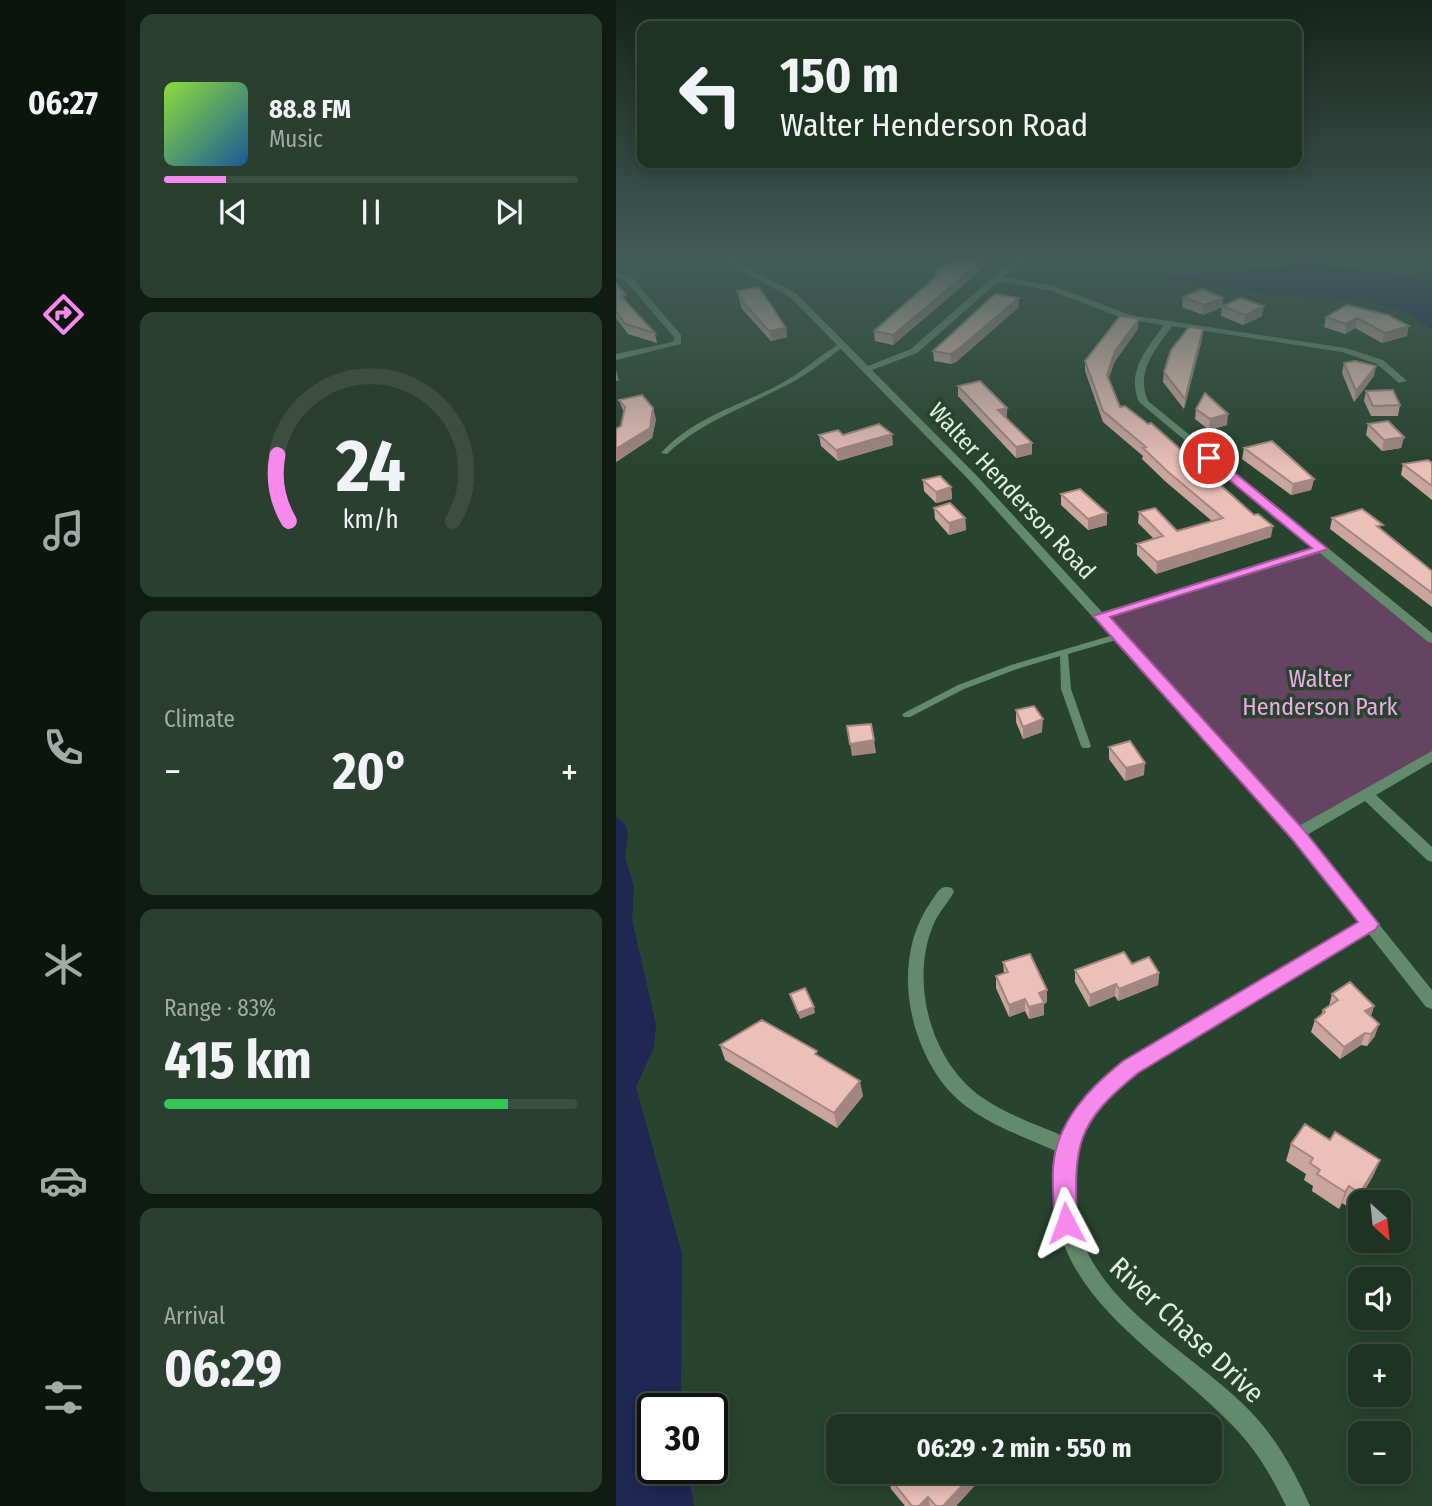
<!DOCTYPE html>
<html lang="en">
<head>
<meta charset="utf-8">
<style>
	:root { --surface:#1e3323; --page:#2b3f30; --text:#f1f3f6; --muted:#a1aaa6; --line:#3c4e41; --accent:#f788ec }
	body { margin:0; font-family:"Fira Sans Condensed",sans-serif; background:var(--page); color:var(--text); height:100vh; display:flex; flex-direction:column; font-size:26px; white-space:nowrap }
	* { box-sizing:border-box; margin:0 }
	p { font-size:23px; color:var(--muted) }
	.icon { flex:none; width:38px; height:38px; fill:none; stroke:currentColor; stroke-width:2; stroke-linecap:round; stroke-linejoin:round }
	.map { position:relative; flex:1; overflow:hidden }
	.drawer { display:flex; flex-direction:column; gap:14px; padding:14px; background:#101c13; width:490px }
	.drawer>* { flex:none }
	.hud { position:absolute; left:21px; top:21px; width:665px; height:147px; border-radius:14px; box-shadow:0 4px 18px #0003,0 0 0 2px var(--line); background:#1e3323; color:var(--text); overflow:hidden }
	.needle { width:46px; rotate:153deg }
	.fabs { position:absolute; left:732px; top:1190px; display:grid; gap:14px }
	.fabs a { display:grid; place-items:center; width:63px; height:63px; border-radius:14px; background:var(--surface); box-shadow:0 4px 18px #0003,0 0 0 2px var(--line); font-size:35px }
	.speed { position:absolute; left:21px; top:1393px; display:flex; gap:14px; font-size:35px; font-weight:700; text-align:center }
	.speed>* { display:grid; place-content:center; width:91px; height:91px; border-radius:50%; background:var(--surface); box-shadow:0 4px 18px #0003,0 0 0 2px var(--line); line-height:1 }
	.speed .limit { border:4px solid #111; border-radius:10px; background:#fff; color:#111 }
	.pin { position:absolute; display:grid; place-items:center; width:60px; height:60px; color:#fff; margin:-30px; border:4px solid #fff; border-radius:50%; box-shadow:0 2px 7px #0007 }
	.me { position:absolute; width:77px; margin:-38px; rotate:356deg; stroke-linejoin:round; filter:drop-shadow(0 0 5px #0008) }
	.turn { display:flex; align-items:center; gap:24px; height:147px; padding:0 28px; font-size:32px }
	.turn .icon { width:91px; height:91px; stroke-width:2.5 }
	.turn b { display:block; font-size:49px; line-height:60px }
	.big { font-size:52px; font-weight:700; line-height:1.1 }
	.drawer .card { flex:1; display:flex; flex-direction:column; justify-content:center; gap:10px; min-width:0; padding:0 24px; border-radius:14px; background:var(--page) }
	.drawer .dial { align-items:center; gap:0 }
	.dial svg { height:182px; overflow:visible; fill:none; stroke:var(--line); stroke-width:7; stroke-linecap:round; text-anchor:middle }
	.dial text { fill:var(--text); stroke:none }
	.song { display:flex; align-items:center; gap:21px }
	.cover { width:84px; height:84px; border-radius:10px; background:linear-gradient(135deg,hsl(90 70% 55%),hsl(210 70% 35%)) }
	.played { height:7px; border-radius:4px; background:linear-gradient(90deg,var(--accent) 15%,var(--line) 15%) }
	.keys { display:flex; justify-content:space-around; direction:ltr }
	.heat { display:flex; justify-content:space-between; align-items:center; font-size:38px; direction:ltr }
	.charge { height:10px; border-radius:5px; background:linear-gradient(90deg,#34c759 83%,var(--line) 0) }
	.trip { position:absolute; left:210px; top:1414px; width:396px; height:70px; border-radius:14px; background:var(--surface); box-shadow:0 4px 18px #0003,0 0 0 2px var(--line); font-weight:700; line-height:70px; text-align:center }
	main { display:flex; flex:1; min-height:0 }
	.dock { display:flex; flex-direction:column; width:126px; justify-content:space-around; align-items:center; background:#0c140e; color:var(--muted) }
	.dock .icon { width:49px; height:49px }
	.dock .on { color:var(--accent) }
	.dock b { font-size:32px; color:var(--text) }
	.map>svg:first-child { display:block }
	.green { fill:#644460 }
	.water { fill:#1e2853 }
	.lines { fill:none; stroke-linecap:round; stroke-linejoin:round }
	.service { fill:#638a6c; fill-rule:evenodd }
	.minor { fill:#638a6c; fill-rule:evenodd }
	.wall { fill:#caa59e }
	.shaded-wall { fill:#a48681 }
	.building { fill:#ebc0b8; stroke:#a48681; stroke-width:2 }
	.route { fill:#f788ec; stroke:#a15899; stroke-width:2 }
	.labels { text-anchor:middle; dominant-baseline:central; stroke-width:7; stroke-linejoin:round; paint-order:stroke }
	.street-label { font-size:24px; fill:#dff0e2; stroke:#28442f }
	.park-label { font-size:24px; fill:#efaae6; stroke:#28442f }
	.near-street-label { font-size:28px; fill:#dff0e2; stroke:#28442f }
</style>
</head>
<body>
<main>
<nav class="dock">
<b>06:27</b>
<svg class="icon on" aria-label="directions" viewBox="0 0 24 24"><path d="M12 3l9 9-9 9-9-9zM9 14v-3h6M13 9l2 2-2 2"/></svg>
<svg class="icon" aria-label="music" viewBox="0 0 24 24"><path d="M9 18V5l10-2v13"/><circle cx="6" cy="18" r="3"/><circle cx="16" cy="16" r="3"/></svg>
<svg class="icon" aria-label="phone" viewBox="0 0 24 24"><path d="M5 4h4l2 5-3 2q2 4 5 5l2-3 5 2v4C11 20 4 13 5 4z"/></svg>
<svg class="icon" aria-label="climate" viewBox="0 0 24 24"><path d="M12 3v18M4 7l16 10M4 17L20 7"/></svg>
<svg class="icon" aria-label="car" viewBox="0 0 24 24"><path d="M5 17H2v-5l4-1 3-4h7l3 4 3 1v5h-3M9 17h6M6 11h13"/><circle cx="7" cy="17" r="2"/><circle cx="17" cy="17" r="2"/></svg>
<svg class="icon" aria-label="filters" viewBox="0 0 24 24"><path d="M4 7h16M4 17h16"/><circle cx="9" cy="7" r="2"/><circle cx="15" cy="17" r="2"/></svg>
</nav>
<section class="drawer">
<div class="card">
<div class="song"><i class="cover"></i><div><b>88.8 FM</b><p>Music</p></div></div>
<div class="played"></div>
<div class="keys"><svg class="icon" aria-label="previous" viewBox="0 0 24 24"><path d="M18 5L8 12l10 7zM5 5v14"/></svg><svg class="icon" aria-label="pause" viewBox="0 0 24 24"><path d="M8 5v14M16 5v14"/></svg><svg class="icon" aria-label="next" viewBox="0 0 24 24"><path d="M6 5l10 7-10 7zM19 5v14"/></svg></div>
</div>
<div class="card dial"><svg viewBox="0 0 100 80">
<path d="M14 69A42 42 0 1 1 86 69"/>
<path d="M14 69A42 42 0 0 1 9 40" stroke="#f788ec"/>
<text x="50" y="56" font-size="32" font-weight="700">24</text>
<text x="50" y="72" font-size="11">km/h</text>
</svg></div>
<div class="card"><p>Climate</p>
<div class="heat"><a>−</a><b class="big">20°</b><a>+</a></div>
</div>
<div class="card"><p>Range · 83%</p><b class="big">415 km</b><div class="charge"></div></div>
<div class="card"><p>Arrival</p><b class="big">06:29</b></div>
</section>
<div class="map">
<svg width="816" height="1506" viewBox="0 0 816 1506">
	<rect width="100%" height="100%" fill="#28442f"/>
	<path class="green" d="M 705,550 L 816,640 L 816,755 L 681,833 L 485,616 Z"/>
	<path class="water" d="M 696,262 L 816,281 L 816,329 L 783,310 L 760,303 L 628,291 L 553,279 L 550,276 L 630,271 Z
		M 0,816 L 10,826 L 12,834 L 9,857 L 18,887 L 16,919 L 40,1025 L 38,1047 L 20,1087 L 66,1254 L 65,1409 L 37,1409 L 37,1468 L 71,1468 L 78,1506 L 0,1506 Z"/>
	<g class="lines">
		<path class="service" d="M 227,342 L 229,343 L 229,345 C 209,361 188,377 165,388 C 125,409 84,423 51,454 L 45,453 C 78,417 126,405 168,382 C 189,370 206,353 227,342 Z
			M 504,633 L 508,636 L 507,638 L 452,654 L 455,689 L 475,746 L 473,748 L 467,748 L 465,746 L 445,689 L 444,656 L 401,669 L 348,689 L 294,717 L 288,717 L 286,715 L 288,713 L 342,685 L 395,665 Z"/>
		<path class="minor" d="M 108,261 L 117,261 L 180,293 L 252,366 L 295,349 L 387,268 L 401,261 L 410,261 L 387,277 L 438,286 L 514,315 L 730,348 L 767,360 L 791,381 L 783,383 L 761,364 L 726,352 L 556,326 C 540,349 519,371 532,401 L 816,633 L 816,643 L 812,642 L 704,553 L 491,618 L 683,826 L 816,751 L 816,762 L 760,795 L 816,847 L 816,862 L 811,860 L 749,801 L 691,835 L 816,990 L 816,1009 L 810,1007 L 752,933 L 521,1073 C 479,1108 451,1141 458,1199 C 459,1208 460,1217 462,1226 C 481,1306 580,1355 634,1411 C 660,1438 679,1472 694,1506 L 670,1506 C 656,1477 640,1449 617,1426 C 539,1344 414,1288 442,1152 C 400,1133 353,1119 325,1081 C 288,1029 278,953 316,900 C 322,892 324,884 336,888 L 338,892 C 333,901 325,910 320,919 C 292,976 313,1059 364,1096 C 389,1114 419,1124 447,1136 C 473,1068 551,1037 609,1002 C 654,976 698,949 743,923 L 676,838 L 353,480 L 174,297 ZM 383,281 L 433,290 L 509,319 L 548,325 C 531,349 510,371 523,402 L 698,548 L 486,612 L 361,476 L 256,370 L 301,353 Z
			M 0,272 L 15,276 L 65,335 L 65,344 L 0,360 L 0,354 L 52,343 L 58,341 L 58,337 L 9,280 L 0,277 Z"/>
	</g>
	<path class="wall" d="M 372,264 L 277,345 L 259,341 L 258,331 L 319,278 L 319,271 Z
		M 0,283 L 12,303 L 39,333 L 41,343 L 12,334 L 0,318 Z
		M 121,291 L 170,328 L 171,337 L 155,341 L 126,309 Z
		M 567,297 L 607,298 L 606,307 L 587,315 L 566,307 Z
		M 731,305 L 791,336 L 766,343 L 739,328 L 729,334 L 708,327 L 710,317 Z
		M 606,306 L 646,316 L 627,325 L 605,316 Z
		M 403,307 L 340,362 L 335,364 L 318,361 L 317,351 Z
		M 522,329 L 499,361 L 492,379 L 504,407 L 655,537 L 540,574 L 521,555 L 521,544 L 538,539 L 522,523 L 523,512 L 561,531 L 596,521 L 550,482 L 526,459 L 527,456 L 487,422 L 469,371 L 469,361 Z
		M 586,339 L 568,409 L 547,382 L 548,372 Z
		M 728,363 L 758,376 L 738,402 L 726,373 Z
		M 342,386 L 391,408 L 391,418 L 416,443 L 416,454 L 400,458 L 342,396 Z
		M 750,391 L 784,405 L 782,416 L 755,416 L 748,401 Z
		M 3,400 L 40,419 L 36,438 L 0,462 L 0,429 L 5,426 L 8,413 Z
		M 580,409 L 611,425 L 593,430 L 579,419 Z
		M 752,424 L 788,437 L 785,448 L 766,451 L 750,435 Z
		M 203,435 L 227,435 L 277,445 L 222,461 L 205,446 Z
		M 628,448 L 698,479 L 695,490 L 675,495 L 626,459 Z
		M 816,463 L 816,500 L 785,475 L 787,464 Z
		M 307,480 L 335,487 L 336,499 L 320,503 L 308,491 Z
		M 445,494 L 491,513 L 491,525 L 472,530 L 445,505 Z
		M 318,508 L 349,518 L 350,530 L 333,535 L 319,519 Z
		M 716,518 L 765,530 L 816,571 L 816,607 L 714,529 Z
		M 400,710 L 426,732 L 407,739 L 400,722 Z
		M 493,747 L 528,775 L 509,781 L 493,759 Z
		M 387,962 L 431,1002 L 428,1003 L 428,1015 L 413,1019 L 409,1011 L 393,1017 L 380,988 L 380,976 L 388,974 Z
		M 516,964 L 543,973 L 542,985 L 502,1001 L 499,996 L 473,1007 L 459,982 L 459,970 Z
		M 716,994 L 758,1006 L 755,1016 L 759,1036 L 751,1046 L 745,1045 L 724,1059 L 695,1032 L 699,1020 L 705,1015 L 707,1010 L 713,1006 Z
		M 104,1045 L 247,1096 L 221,1128 L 109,1060 Z
		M 714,1140 L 764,1160 L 757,1176 L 737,1210 L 726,1203 L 723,1209 L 696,1191 L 697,1186 L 688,1180 L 690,1174 L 670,1161 L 675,1144 Z
		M 276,1472 L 361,1472 L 362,1482 L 340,1506 L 289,1506 L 275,1489 L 272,1476 Z"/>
	<path class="shaded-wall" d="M 365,261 L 372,261 L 372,264 L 277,345 L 277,335 Z
		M 403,298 L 403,307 L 340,362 L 335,364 L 334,354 Z
		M 607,298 L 606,307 L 587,315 L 588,305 Z
		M 648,306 L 646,316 L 627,325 L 629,315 Z
		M 741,318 L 739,328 L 729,334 L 730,324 Z
		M 523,319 L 522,329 L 499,361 L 490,386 L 491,375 L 499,351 Z
		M 793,326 L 791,336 L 766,343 L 769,333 Z
		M 170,328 L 171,337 L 155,341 L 153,331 Z
		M 587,329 L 586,339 L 568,409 L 569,399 Z
		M 760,366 L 758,376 L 738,402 L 740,391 Z
		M 0,370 L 3,380 L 0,381 Z
		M 37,408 L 40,419 L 36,438 L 0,462 L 0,449 Z
		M 391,408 L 391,419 L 382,410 Z
		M 612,414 L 611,425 L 593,430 L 594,419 Z
		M 276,434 L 277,445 L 222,461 L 220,450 Z
		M 788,437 L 785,448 L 766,451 L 768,440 Z
		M 416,443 L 416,454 L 400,458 L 400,447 Z
		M 698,479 L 695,490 L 675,495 L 677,484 Z
		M 335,487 L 336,499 L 320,503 L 320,492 Z
		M 491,513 L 491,525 L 472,530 L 472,519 Z
		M 349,518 L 350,530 L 333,535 L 333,523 Z
		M 657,526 L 655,537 L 540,574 L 541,562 Z
		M 427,719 L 426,732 L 407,739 L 407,727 Z
		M 258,740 L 260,753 L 236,756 L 234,744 Z
		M 529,763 L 528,775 L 509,781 L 510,768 Z
		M 543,973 L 542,985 L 502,1001 L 503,989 Z
		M 500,984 L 499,996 L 473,1007 L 474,995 Z
		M 431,990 L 431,1002 L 428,1003 L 428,1015 L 413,1019 L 413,1007 L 423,993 Z
		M 409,999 L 409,1011 L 393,1017 L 393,1005 Z
		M 758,1006 L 754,1018 L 749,1011 Z
		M 198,1007 L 199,1013 L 184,1019 L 182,1013 Z
		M 763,1024 L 759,1036 L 751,1046 L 755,1034 Z
		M 749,1033 L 745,1045 L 724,1059 L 728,1047 Z
		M 244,1081 L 247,1096 L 221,1128 L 218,1113 Z
		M 764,1160 L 757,1176 L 737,1210 L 744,1193 Z
		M 733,1186 L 726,1203 L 723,1209 L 729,1192 Z
		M 359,1472 L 361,1472 L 362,1482 L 340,1506 L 327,1506 Z
		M 312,1497 L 314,1506 L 303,1506 Z"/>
	<path class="building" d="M 337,261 L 365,261 L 277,335 L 258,331 L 323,274 L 319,271 Z
		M 0,283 L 10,295 L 5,296 L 39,333 L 9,324 L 0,311 Z
		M 143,287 L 170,328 L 153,331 L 125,300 L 127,299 L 121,291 Z
		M 586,289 L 607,298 L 588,305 L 567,297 Z
		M 379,294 L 403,298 L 340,351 L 334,354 L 317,351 Z
		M 625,298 L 648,306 L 629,315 L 606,306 Z
		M 731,305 L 772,315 L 793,326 L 769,333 L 741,318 L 730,324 L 710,317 Z
		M 504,316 L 523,319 L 499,351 L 491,375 L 504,407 L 509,406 L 532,424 L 535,423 L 638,515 L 642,514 L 657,526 L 541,562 L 521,544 L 547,536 L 523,512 L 539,508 L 561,531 L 607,518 L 551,471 L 527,448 L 530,447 L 487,411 L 469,361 Z
		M 573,327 L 587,329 L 569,399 L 548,372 L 555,350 Z
		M 739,361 L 760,366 L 740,391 L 728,363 Z
		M 364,381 L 391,408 L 382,410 L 416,443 L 400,447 L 342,386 Z
		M 777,390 L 784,405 L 757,406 L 750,391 Z
		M 589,393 L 612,414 L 594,419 L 580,409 Z
		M 26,395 L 37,408 L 34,428 L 0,449 L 0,429 L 5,426 L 9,407 L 3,400 Z
		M 772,421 L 788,437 L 768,440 L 752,424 Z
		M 263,424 L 276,434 L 220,450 L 203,435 L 222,430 L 227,435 Z
		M 656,441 L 698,479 L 677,484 L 628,448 Z
		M 812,460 L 816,463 L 816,486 L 787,464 Z
		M 324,476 L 335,487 L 320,492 L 307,480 Z
		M 464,489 L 491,513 L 472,519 L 445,494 Z
		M 334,503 L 349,518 L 333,523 L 318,508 Z
		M 746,509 L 767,525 L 761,526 L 816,571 L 816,593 L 716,518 Z
		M 418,706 L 427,719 L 407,727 L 400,710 Z
		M 255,724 L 258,740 L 234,744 L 231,726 Z
		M 514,741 L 529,763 L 510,768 L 493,747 Z
		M 508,952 L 516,964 L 533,957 L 543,973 L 503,989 L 500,984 L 474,995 L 459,970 Z
		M 414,954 L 431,990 L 423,993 L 428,1003 L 413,1007 L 409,999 L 393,1005 L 380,976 L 392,972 L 387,962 Z
		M 734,982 L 758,1006 L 749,1011 L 763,1024 L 755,1034 L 749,1033 L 728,1047 L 699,1020 L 709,1012 L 707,1010 L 722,1000 L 716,994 Z
		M 189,988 L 198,1007 L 182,1013 L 174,994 Z
		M 146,1020 L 201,1051 L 199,1054 L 244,1081 L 218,1113 L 104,1045 Z
		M 689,1124 L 714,1140 L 719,1132 L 764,1160 L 744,1193 L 733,1186 L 729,1192 L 701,1174 L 704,1170 L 694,1163 L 697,1158 L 675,1144 Z
		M 308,1422 L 311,1426 L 303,1426 Z
		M 277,1472 L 359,1472 L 327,1506 L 320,1506 L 312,1497 L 303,1506 L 296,1506 L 272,1476 Z"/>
	<linearGradient id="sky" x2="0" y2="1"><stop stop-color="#16251a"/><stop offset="0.55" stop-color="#425c58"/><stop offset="1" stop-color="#425c58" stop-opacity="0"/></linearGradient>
	<rect width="816" height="471" fill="url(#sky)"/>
	<path class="route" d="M 589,455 L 597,455 L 712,549 L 494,617 L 687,829 L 763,924 L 760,929 L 522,1073 C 459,1124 458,1145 461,1223 L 458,1230 L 450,1234 L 442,1230 L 439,1223 C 438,1205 436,1186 437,1168 C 440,1122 474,1087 507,1061 L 742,922 L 675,838 L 477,616 L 696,548 L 589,460 Z"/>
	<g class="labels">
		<g class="street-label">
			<text transform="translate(396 491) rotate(47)">Walter Henderson Road</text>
		</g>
		<g class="park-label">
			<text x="704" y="679">Walter<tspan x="704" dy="28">Henderson Park</tspan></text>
		</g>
		<g class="near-street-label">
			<text transform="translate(571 1330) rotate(43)">River Chase Drive</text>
		</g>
	</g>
</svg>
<div class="fabs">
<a><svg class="needle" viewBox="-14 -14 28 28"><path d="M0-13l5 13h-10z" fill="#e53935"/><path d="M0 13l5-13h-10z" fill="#a1aaa6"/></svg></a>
<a><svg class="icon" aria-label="sound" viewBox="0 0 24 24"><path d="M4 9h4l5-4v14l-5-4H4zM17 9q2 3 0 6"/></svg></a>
<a>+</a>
<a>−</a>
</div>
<div class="speed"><div class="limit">30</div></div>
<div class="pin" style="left:593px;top:458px;background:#d93025"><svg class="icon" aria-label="arrive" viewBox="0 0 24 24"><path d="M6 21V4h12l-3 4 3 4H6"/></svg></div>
<svg class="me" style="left:450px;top:1223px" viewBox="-20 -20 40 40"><path d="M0-17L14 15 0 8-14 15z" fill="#f788ec" stroke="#fff" stroke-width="4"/></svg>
<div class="trip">06:29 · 2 min · 550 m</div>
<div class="hud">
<div class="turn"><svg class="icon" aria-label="left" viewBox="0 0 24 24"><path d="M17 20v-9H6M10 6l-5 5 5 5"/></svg><div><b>150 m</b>Walter Henderson Road</div></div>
</div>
</div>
</main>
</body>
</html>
